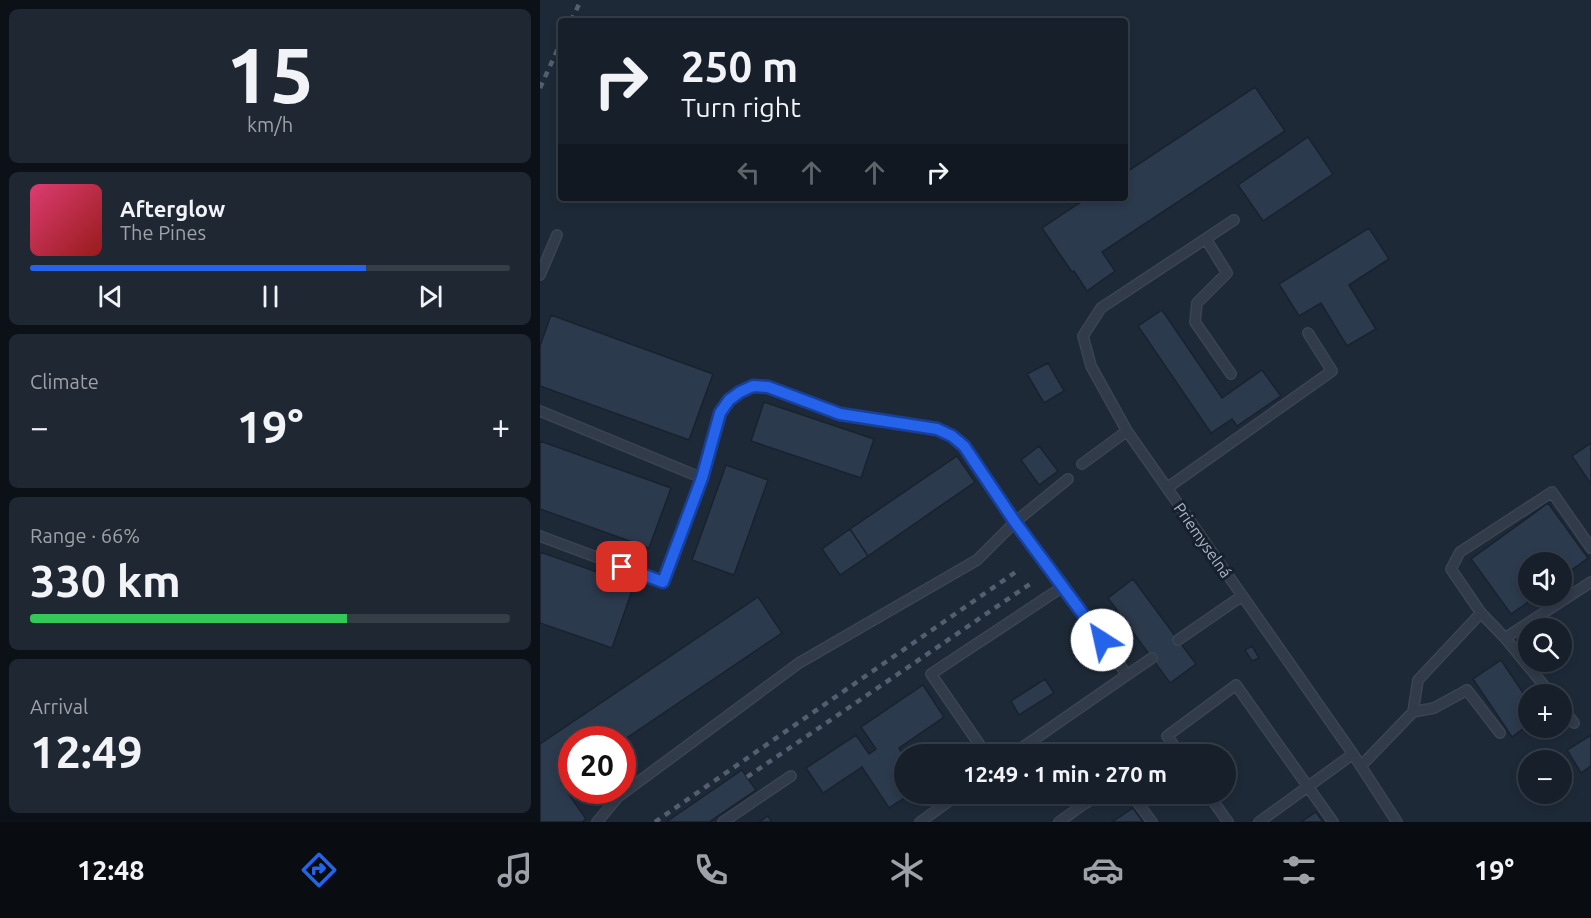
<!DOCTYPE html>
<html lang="en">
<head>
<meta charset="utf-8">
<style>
	:root { --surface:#161f2a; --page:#1f2732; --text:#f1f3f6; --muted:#9ea2a8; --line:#353d47; --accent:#2563eb }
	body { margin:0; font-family:Ubuntu,sans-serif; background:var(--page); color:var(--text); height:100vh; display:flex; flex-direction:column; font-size:22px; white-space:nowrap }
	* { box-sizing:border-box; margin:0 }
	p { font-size:20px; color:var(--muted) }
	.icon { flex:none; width:33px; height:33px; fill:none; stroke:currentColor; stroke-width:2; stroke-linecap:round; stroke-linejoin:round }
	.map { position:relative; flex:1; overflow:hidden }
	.panel { display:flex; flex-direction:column; gap:9px; padding:9px; background:#0c1117; width:540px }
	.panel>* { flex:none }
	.banner { position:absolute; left:18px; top:18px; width:570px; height:183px; border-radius:6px; box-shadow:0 3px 9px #0003,0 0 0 2px var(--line); background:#161f2a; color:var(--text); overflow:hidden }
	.buttons { position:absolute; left:978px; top:552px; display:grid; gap:12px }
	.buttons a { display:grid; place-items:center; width:54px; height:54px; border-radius:50%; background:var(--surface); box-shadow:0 3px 9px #0003,0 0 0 2px var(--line); font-size:30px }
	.speed { position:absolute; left:18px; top:726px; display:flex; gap:12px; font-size:30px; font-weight:700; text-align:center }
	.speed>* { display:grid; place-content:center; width:78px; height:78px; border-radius:50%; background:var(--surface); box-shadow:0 3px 9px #0003,0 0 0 2px var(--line); line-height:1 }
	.speed .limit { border:9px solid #d22; background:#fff; color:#111 }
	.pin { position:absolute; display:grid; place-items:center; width:51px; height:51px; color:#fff; margin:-26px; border-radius:12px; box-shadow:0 3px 9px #0006 }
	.me { position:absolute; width:66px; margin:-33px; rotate:325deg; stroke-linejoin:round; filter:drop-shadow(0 0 4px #0008) }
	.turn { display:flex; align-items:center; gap:21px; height:126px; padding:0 24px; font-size:27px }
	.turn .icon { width:78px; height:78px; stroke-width:2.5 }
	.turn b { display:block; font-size:42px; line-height:51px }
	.lanes { display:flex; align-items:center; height:57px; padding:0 24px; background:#0003; justify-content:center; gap:30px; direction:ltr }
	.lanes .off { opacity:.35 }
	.big { font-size:45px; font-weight:700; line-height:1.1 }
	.panel .card { flex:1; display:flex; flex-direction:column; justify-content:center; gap:9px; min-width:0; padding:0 21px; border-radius:9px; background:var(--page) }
	.panel .dial { align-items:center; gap:0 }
	.dial b { font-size:78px; line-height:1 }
	.song { display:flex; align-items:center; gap:18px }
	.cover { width:72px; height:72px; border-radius:9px; background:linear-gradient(135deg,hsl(340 70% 55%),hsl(0 70% 35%)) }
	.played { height:6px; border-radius:3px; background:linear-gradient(90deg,var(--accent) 70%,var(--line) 70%) }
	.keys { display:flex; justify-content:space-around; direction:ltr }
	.heat { display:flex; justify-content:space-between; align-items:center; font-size:33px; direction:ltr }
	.charge { height:9px; border-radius:4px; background:linear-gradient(90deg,#34c759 66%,var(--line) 0) }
	.trip { position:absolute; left:354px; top:744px; width:342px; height:60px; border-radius:30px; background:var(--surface); box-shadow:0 3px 9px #0003,0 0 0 2px var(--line); font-weight:700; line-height:60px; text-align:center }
	.menu { display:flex; height:96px; justify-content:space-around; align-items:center; background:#090c11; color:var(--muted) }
	.menu .icon { width:42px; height:42px }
	.menu .selected { color:var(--accent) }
	.menu b { font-size:27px; color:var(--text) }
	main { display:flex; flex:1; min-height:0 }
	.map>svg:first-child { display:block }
	.building { fill:#2c3a4d; stroke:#19222f; stroke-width:1.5 }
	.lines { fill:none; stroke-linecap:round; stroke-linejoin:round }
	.service-casing { stroke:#3b4452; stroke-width:12 }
	.service { stroke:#313b49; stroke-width:9 }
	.rail { stroke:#535e70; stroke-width:4.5; stroke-dasharray:6 6; stroke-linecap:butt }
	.route-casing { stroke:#184099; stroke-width:15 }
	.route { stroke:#2563eb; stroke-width:10 }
	.labels { text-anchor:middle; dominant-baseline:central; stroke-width:6; stroke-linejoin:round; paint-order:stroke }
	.street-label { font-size:16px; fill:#abb5c6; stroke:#17202d }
</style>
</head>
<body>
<main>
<section class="panel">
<div class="card dial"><b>15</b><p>km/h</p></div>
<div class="card">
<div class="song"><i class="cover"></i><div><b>Afterglow</b><p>The Pines</p></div></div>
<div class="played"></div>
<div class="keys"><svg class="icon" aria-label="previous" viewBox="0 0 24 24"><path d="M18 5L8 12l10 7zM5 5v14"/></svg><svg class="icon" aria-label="pause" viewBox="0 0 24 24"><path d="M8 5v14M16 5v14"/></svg><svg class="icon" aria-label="next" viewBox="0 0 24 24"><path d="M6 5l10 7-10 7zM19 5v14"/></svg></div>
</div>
<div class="card"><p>Climate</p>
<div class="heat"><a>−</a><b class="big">19°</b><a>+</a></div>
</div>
<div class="card"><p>Range · 66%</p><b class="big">330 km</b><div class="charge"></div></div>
<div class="card"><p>Arrival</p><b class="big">12:49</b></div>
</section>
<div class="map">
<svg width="1051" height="822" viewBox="0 0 1051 822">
	<rect width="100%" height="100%" fill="#1e2938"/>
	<path class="building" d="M 715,87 L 745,131 L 562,252 L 575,271 L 547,291 L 534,271 L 532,272 L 502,228 L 547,198 L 585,198 L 585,173 Z
		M 768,137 L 793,174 L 723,221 L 698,185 Z
		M 829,228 L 849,259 L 809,285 L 836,329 L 807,346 L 781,303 L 759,316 L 739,284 Z
		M 622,310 L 682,398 L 722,370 L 741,396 L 697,426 L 692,419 L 671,433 L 598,326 Z
		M 11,315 L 173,374 L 149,440 L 0,386 L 0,346 Z
		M 508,363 L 524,391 L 504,403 L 487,374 Z
		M 224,402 L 334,439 L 321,478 L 211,441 Z
		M 0,441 L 131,488 L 109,548 L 0,509 Z
		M 1051,443 L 1051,484 L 1032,456 Z
		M 499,446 L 518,471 L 499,485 L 481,460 Z
		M 417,456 L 435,482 L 328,556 L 310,529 Z
		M 186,465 L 228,480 L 194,575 L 152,560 Z
		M 1008,503 L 1048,558 L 1022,577 L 1022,562 L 988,562 L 988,596 L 997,596 L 971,614 L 931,559 Z
		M 310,529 L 328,556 L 300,575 L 282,549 Z
		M 0,552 L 94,585 L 72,648 L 0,623 Z
		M 593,579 L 656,664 L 630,683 L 568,598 Z
		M 218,597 L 242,633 L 82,741 L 82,740 L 32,740 L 32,776 L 21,783 L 46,819 L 42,822 L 0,822 L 0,744 Z
		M 712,646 L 719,658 L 712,661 L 705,650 Z
		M 961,660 L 988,700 L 988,725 L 972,737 L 933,679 Z
		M 505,679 L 514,693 L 479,715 L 471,701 Z
		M 383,685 L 404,717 L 359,748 L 364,757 L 364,794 L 371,794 L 349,808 L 322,767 L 283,793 L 266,768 L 316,735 L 329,754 L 336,749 L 321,727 Z
		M 1051,735 L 1051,766 L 1041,773 L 1027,750 Z
		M 202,770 L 216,790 L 169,822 L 126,822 Z
		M 593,808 L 603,822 L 572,822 Z
		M 776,812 L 783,822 L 761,822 Z
		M 228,816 L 232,822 L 219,822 Z"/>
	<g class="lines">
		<defs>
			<path id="service" d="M 666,239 L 687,273 L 657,303 L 655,322 L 691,374
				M 0,275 L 17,235
				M 768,333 L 792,371 L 627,488 L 813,754 L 857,822
				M 0,411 L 162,478
				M 542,464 L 587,431
				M 627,488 L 587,431 L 551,366 L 543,336 L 561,308 L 694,220
				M 0,536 L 123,582 L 162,478 L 181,413 L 189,400 L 200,392 L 213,386 L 228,387 L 300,414 L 397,429 L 412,436 L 424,446 L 475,522 L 524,586 L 587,675 L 473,754
				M 941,613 L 911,569 L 920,552 L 1012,492 L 1051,548
				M 965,638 L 1051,582
				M 638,640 L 702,596
				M 587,675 L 612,658
				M 1022,707 L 1034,723
				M 873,712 L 894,708 L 927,690 L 960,733
				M 446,754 L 391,674 L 524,586
				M 640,754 L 627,736 L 696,685 L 793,822
				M 821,766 L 873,712 L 878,680 L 941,613 L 965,638 L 1011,694
				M 587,794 L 592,795 L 612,822
				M 668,794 L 688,822
				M 544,804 L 562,794
				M 57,822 L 78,797 L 259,663 L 437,560 L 475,522 L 528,479
				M 183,822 L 251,776
				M 380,822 L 419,794
				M 519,822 L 544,804 L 537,794
				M 719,822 L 813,754"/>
		</defs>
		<use href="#service" class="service-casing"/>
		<use href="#service" class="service"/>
		<path class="rail" d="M 31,21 L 41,0
			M 0,88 L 21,42
			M 207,777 L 490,584
			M 115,822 L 480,569"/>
	</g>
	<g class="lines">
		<defs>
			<path id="route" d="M 82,567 L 123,582 L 162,478 L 180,413 L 189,400 L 200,392 L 213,386 L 228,387 L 300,414 L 397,429 L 412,436 L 424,446 L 475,522 L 562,640"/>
		</defs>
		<use href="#route" class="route-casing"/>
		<use href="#route" class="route"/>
	</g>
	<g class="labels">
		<g class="street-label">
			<text transform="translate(663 540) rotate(55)">Priemyselná</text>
		</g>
	</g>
</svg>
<div class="buttons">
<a><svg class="icon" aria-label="sound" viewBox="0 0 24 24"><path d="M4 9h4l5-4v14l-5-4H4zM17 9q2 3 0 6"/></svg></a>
<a><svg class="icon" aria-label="search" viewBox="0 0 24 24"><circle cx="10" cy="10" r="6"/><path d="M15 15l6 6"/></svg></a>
<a>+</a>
<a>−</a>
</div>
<div class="speed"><div class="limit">20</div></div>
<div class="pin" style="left:82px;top:567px;background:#d93025"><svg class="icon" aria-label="arrive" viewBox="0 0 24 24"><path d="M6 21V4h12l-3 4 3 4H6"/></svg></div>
<svg class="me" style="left:562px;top:640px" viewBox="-20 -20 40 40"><circle r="19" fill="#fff"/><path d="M0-13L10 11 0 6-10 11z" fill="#2563eb"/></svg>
<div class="trip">12:49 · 1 min · 270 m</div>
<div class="banner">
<div class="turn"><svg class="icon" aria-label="right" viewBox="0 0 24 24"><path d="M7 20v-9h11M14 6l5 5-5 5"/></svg><div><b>250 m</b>Turn right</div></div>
<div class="lanes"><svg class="icon off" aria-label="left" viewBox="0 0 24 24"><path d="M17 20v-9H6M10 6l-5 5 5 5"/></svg><svg class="icon off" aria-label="ahead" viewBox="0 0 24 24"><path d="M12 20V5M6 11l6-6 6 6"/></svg><svg class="icon off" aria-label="ahead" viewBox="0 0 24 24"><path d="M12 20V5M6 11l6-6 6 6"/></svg><svg class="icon" aria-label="right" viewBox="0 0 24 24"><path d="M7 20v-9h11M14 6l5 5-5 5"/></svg></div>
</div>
</div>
</main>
<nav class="menu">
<b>12:48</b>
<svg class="icon selected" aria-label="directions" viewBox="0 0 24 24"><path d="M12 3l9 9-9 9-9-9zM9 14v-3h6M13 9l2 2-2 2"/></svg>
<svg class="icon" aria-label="music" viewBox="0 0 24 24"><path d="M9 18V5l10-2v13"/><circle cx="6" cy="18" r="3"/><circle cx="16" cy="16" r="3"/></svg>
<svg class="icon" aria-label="phone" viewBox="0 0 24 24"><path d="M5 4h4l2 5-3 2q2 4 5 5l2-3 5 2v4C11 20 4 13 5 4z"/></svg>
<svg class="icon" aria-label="climate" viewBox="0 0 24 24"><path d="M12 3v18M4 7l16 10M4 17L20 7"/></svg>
<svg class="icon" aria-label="car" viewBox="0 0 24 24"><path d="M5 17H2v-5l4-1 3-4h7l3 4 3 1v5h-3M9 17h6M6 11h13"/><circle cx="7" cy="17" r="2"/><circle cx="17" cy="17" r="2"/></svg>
<svg class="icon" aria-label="filters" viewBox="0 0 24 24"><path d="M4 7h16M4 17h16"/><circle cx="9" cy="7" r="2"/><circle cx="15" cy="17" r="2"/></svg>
<b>19°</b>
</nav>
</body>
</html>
